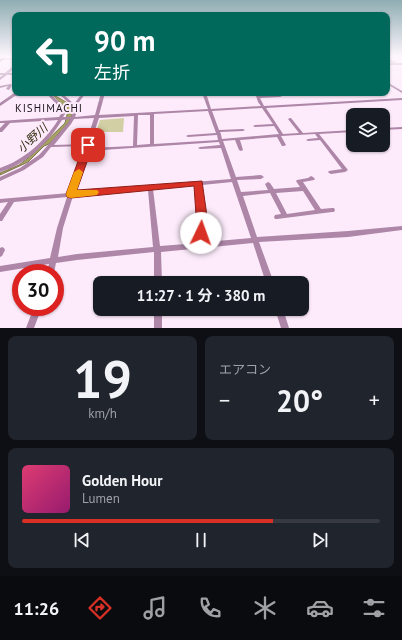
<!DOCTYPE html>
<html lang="ja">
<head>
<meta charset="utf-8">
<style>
	:root { --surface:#171b24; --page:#20242c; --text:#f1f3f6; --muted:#9ea1a6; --line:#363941; --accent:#d93025 }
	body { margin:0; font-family:"PT Sans","Noto Sans JP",sans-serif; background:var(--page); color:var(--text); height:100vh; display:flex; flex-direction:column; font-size:15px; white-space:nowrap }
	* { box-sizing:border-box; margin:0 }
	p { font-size:13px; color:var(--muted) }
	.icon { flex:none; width:22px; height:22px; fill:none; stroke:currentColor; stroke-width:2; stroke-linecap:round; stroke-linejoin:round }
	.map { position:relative; height:328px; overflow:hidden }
	.side { display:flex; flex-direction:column; gap:8px; padding:8px; background:#0d0f14; flex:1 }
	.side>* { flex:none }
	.hud { position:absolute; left:12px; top:12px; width:378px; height:84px; border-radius:8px; box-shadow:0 1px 3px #0004; background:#00695c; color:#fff; overflow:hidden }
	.controls { position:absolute; left:346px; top:108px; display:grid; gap:8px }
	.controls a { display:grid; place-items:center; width:44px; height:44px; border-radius:8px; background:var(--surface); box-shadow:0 1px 3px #0004; font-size:20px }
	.speed { position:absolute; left:12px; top:264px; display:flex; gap:8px; font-size:20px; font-weight:700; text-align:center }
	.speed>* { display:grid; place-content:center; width:52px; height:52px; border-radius:50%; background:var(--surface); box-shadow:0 1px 3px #0004; line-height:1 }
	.speed .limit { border:6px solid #d22; background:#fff; color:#111 }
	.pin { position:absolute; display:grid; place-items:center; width:34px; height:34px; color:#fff; margin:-17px; border-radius:8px; box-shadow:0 2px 6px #0006 }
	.me { position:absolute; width:44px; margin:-22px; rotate:3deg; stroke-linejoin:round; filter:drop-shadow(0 0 3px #0008) }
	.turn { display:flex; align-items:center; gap:14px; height:84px; padding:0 16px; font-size:18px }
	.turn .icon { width:52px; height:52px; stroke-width:2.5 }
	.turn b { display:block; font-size:28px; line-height:34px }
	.big { font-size:30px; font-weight:700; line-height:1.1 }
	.side .card { flex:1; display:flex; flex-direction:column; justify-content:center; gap:6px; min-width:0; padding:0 14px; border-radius:8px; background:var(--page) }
	.side .dial { align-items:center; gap:0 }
	.dial b { font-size:52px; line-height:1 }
	.song { display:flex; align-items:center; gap:12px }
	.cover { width:48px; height:48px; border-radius:6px; background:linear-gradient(135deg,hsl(340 70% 55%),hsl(320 70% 35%)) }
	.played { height:4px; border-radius:2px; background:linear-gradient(90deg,var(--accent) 70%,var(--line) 70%) }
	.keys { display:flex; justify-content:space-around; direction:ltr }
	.heat { display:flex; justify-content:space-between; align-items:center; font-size:22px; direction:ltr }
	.side .tiles { flex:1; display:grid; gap:8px; grid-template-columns:1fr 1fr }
	.card:last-child { grid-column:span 2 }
	.trip { position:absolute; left:93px; top:276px; width:216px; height:40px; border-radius:8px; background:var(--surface); box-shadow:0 1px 3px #0004; font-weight:700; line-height:40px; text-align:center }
	.dock { display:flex; height:64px; justify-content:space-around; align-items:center; background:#090b0e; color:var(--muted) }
	.dock .icon { width:28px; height:28px }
	.dock .current { color:var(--accent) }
	.dock b { font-size:18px; color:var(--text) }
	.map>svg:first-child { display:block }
	.green { fill:#d2cfa5 }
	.water { fill:#a7a261; stroke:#7e784d }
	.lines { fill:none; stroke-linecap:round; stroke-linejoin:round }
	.street { fill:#ad86a8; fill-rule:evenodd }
	.highway { fill:#4f124c; fill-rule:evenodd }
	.route { fill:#d93025; stroke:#8d1f18 }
	.slow { fill:#f59e0b }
	.labels { text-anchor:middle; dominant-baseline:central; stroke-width:4; stroke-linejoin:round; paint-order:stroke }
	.far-quarter-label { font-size:11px; letter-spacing:1px; fill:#1e171d; stroke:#fdebfb }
	.water-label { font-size:12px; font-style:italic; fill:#322f12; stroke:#fdebfb }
</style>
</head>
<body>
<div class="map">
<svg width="402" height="328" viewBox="0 0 402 328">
	<rect width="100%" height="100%" fill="#fdebfb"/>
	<path class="green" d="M 124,118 L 123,132 L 96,132 L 100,120 Z"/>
	<path class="water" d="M 51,93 L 55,93 L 54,95 C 60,99 68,102 71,107 L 75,108 L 69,122 L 49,144 L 44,146 L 28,162 L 0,175 L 0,173 L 19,165 L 32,155 L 65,123 L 68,111 Z"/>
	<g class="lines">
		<path class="street" d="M 0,58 L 15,58 L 15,60 L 0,60 Z
			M 387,58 L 397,63 L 402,63 L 402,65 L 387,65 L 387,63 L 393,63 L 387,60 Z
			M 14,65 L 15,65 L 15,67 L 9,73 L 15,73 L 15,75 L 7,75 L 0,80 L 0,77 L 3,75 L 0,75 L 0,73 L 5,73 Z
			M 387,82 L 402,91 L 402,93 L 387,84 Z
			M 10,84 L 12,85 L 9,90 L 6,89 L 8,86 L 0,88 L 0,86 Z
			M 14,93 L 16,94 L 38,93 L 36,94 L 15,96 L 0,106 L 0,103 Z
			M 46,93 L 50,93 L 64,108 L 65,114 L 63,117 L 71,117 L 75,108 L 73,107 L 58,93 L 62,93 L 63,94 L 84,93 L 85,94 L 76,106 L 79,107 L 75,117 L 95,115 L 101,93 L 105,93 L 99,115 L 208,109 L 202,93 L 206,93 L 211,109 L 261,106 L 258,102 L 255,93 L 259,93 L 260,96 L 278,95 L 277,93 L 281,93 L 282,96 L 280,97 L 260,98 L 264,106 L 402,98 L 402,100 L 266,108 L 283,134 L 299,133 L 288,119 L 290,118 L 291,118 L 303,133 L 353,130 L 353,132 L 319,134 L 348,170 L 345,172 L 331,174 L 329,173 L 328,172 L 329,171 L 342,169 L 320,140 L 308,141 L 306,140 L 308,139 L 318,138 L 315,134 L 281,136 L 286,145 L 284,146 L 282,146 L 277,137 L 240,140 L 243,150 L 241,151 L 239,150 L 235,140 L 223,141 L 236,177 L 261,175 L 264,177 L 261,179 L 237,180 L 241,192 L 268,190 L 265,184 L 268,182 L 270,183 L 274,189 L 300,187 L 296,181 L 297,180 L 308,178 L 311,176 L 313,177 L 315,179 L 314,180 L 303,182 L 321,209 L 332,208 L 334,208 L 335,210 L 334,212 L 332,212 L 277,219 L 275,219 L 274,217 L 275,215 L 281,214 L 270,193 L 243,196 L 257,237 L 348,231 L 402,226 L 402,230 L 348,237 L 259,242 L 274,283 L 266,283 L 253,243 L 161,252 L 162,283 L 154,283 L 154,252 L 77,260 L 56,263 L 54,273 L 46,273 L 49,264 L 0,272 L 0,266 L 50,258 L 57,228 L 67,197 L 14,202 L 2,221 L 0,221 L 0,214 L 8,202 L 0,203 L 0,199 L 69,193 L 85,146 L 51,147 L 43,157 L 24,170 L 0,181 L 0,177 L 20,168 L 39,155 L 68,123 L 70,119 L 62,120 C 48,143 27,164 0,172 L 0,168 C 24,160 45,141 58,120 L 10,123 L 2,132 L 0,132 L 0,128 L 5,123 L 0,123 L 0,121 L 59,117 L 61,114 L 61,109 ZM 65,96 L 80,96 L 74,104 ZM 262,108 L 273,124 L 255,125 L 253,126 L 255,127 L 274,126 L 279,134 L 222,139 L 221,135 L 221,134 L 220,132 L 243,131 L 245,130 L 243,129 L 219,130 L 212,111 ZM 208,111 L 216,133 L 188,135 L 186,136 L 188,137 L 217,135 L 218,140 L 154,144 L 154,114 ZM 138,115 L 150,115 L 150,144 L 137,145 ZM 134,116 L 133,146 L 89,148 L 99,118 ZM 94,118 L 86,144 L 54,145 L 71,124 L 74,119 ZM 219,142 L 220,145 L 200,147 L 198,148 L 200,149 L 221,148 L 231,179 L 74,192 L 88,151 ZM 232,182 L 251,238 L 206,242 L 202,220 L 205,216 L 202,185 ZM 196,185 L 199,216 L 196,220 L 199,243 L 160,246 L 153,189 ZM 148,190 L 153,247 L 77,254 L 58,257 L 63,228 L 73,196 ZM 303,191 L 315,210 L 287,214 L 276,193 Z
			M 402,127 L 402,129 L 383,130 L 383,128 Z
			M 2,247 L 4,248 L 5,250 L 2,256 L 0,257 L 0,248 Z
			M 34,307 L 42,307 L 34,328 L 26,328 Z
			M 154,309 L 162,309 L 162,328 L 154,328 Z
			M 275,309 L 283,309 L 289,328 L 281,328 Z"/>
		<path class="highway" d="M 2,57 L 7,57 L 0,62 L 0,59 Z"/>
	</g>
	<linearGradient id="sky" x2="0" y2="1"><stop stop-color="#8eadb2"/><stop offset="0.55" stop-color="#fef6fd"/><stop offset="1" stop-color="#fef6fd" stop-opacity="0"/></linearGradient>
	<rect width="402" height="103" fill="url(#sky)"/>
	<path class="route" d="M 88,142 L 93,145 L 77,190 L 202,181 L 207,216 L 204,221 L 207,233 L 205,236 L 201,237 L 196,236 L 193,220 L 196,215 L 194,186 L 71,198 L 67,197 L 66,194 L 84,145 Z"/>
	<path class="slow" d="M 79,169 L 83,172 L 77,190 L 97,190 L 99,192 L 97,195 L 71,198 L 67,197 L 66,194 L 74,172 Z"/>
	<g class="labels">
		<g class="far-quarter-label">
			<text x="49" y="108">KISHIMACHI</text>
		</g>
		<g class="water-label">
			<text transform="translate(32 138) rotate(-42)">小野川</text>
		</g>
	</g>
</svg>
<div class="controls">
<a><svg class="icon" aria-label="layers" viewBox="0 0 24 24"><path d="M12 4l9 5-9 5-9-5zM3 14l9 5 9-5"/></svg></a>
</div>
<div class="speed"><div class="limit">30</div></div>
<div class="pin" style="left:88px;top:145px;background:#d93025"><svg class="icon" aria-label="arrive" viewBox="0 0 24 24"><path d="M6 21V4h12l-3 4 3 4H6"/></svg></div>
<svg class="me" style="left:201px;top:233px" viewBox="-20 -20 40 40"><circle r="19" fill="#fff"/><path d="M0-13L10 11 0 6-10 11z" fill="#d93025"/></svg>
<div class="trip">11:27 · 1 分 · 380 m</div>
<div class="hud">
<div class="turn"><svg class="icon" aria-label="left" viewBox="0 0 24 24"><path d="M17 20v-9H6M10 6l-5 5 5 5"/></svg><div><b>90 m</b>左折</div></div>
</div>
</div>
<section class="side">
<div class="tiles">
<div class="card dial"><b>19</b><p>km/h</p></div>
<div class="card"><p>エアコン</p>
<div class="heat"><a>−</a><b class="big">20°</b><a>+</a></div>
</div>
<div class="card">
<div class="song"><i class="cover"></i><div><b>Golden Hour</b><p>Lumen</p></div></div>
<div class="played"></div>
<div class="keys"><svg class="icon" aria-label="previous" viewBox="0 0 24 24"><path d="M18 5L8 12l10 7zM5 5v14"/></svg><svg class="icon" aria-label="pause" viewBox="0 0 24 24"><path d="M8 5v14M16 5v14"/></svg><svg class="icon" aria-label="next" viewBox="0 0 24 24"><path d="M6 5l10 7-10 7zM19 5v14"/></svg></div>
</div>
</div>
</section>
<nav class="dock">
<b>11:26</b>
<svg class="icon current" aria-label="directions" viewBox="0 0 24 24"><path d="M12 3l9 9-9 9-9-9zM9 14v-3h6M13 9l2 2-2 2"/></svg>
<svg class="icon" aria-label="music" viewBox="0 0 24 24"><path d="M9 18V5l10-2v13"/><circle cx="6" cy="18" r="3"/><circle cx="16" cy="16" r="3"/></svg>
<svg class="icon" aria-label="phone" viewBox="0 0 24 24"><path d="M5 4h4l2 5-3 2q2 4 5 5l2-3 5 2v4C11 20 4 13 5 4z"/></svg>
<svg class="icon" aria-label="climate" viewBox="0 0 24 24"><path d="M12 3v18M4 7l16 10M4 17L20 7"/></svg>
<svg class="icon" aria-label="car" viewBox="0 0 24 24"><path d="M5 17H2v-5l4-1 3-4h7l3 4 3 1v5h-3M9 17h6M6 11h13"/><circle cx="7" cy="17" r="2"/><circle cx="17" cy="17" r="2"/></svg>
<svg class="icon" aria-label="filters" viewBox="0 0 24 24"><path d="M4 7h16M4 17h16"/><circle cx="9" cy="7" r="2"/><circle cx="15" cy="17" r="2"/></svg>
</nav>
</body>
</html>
